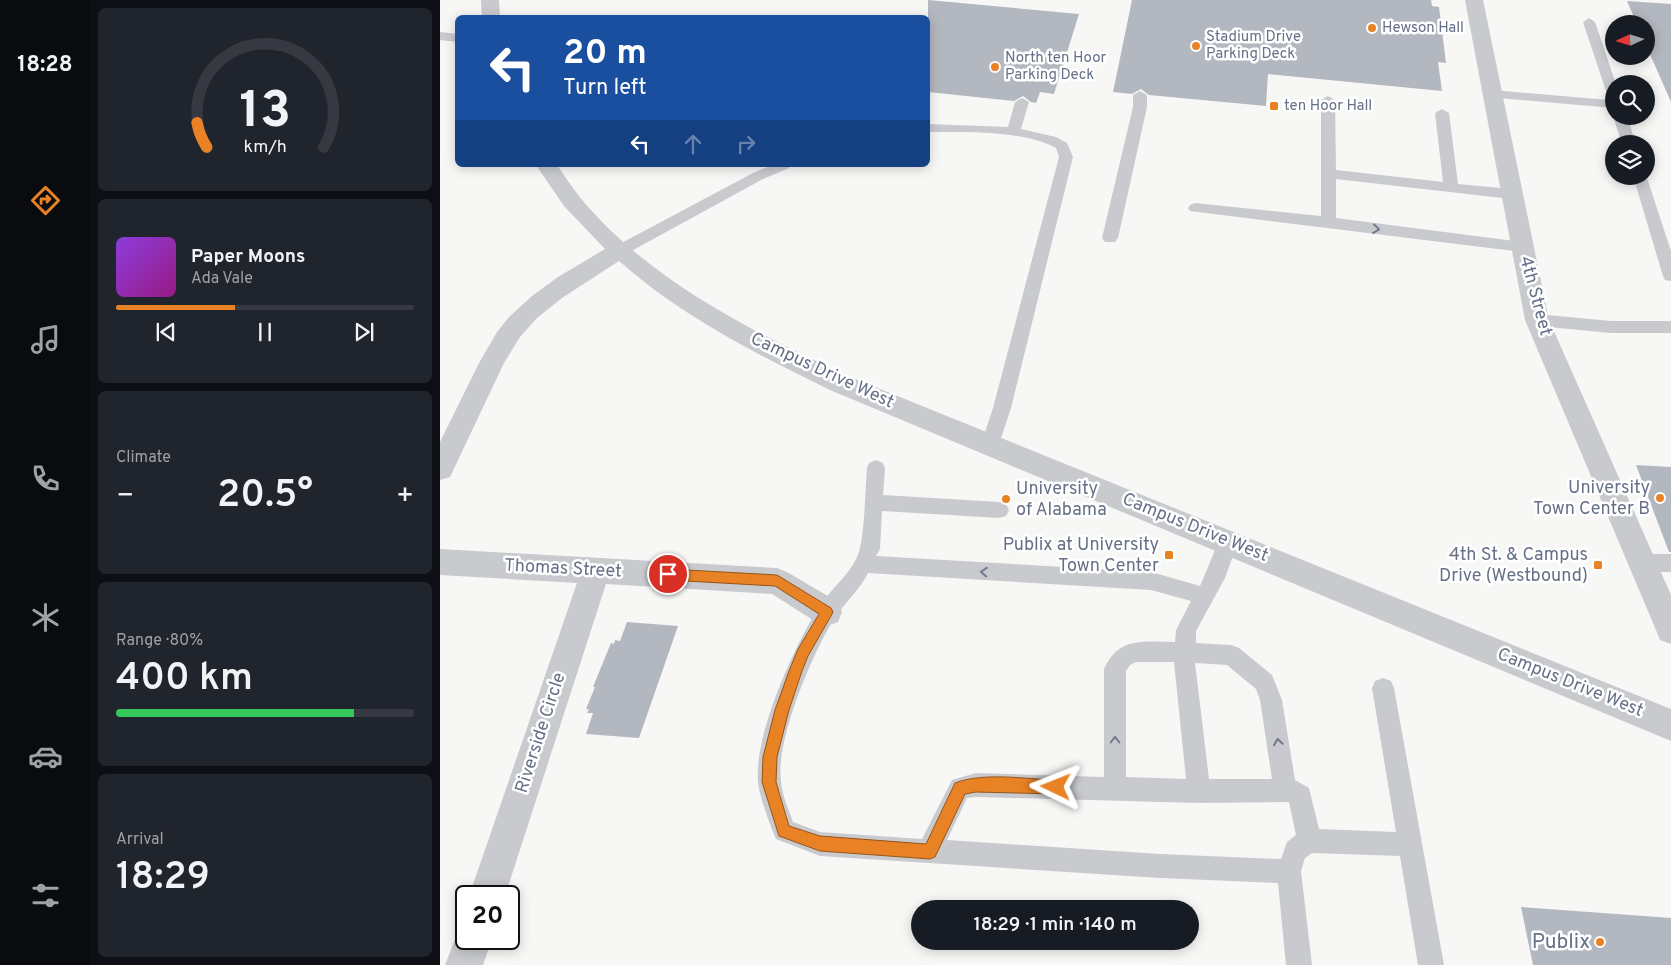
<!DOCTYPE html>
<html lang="en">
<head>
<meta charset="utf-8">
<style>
	:root { --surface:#171b24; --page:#20242c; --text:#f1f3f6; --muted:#9ea1a6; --line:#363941; --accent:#e88225 }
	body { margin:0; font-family:Overpass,sans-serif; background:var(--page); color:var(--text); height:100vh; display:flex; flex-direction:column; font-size:19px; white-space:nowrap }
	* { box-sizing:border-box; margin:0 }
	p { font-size:16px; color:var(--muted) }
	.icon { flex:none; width:28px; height:28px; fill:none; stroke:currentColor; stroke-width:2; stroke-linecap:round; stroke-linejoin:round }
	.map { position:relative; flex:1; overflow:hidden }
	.panel { display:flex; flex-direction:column; gap:8px; padding:8px; background:#0d0f14; width:350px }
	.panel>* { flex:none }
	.banner { position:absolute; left:15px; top:15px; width:475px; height:152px; border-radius:8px; box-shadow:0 2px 12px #0003; background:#1a4fa0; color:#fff; overflow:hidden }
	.needle { width:32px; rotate:266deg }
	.controls { position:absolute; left:1165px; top:15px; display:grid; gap:10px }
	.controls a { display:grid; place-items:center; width:50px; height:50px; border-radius:50%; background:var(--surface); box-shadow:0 2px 12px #0003; font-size:25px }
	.speed { position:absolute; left:15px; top:885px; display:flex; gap:10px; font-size:25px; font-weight:700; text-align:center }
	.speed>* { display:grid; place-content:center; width:65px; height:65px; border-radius:50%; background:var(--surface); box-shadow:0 2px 12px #0003; line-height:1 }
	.speed .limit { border:2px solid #111; border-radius:8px; background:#fff; color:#111 }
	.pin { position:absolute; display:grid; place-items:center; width:42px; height:42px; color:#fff; margin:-21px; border:2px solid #fff; border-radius:50%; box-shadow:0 1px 5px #0007 }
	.me { position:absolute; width:55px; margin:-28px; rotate:272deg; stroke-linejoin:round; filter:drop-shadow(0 0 4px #0008) }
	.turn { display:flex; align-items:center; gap:18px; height:105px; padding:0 25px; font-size:22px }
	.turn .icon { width:65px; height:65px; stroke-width:2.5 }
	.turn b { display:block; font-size:35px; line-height:42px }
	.lanes { display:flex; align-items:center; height:48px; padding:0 25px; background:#0003; justify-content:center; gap:25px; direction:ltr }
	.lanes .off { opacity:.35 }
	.big { font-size:38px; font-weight:600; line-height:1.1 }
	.panel .card { flex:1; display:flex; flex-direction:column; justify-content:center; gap:8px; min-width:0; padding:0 18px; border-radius:8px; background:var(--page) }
	.panel .dial { align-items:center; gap:0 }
	.dial svg { height:130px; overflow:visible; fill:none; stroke:var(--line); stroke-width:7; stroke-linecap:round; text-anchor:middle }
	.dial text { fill:var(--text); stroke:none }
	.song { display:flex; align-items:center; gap:15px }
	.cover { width:60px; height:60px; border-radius:8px; background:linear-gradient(135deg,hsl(270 70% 55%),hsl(310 70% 35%)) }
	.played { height:5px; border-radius:2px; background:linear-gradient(90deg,var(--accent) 40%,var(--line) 40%) }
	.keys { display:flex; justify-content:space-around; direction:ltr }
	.heat { display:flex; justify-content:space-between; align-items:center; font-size:28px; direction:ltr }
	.charge { height:8px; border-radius:4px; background:linear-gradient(90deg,#34c759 80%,var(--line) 0) }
	.trip { position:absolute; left:471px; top:900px; width:288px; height:50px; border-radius:25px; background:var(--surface); box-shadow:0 2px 12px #0003; font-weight:600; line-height:50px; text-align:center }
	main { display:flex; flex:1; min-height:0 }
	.dock { display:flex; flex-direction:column; width:90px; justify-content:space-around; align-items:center; background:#090b0e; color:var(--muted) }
	.dock .icon { width:35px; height:35px }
	.dock .on { color:var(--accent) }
	.dock b { font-size:22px; color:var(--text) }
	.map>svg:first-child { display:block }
	.building { fill:#b3b7bf }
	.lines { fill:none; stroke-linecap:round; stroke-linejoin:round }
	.service { fill:#c8cace; fill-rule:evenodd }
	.minor { fill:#c8cace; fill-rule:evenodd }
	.oneway { stroke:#70798e }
	.route { fill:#e88225; stroke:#975418 }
	.poi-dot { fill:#e88225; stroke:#fff; stroke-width:2 }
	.labels { text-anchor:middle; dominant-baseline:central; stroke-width:5; stroke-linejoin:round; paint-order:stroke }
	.far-poi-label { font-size:15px; fill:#667087; stroke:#fff; text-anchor:start }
	.street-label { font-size:18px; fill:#667087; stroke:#fff }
	.poi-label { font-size:18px; fill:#667087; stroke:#fff; text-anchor:end }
	.near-poi-label { font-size:21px; fill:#667087; stroke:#fff; text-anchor:end }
</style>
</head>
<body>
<main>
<nav class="dock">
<b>18:28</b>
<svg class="icon on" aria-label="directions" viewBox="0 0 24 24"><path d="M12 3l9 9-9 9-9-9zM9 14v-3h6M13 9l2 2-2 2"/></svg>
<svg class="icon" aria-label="music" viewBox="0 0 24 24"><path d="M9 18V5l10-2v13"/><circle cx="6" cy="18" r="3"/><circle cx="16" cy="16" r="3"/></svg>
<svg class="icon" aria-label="phone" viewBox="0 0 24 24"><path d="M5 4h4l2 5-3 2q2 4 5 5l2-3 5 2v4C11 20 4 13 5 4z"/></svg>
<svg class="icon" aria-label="climate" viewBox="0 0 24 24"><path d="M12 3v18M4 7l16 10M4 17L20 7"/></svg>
<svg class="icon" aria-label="car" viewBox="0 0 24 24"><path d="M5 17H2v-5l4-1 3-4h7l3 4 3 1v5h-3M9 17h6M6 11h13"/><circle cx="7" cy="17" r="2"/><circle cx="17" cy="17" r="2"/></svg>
<svg class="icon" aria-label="filters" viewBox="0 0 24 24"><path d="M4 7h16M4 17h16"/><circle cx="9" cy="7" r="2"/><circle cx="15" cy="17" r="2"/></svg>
</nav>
<section class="panel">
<div class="card dial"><svg viewBox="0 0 100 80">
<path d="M14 69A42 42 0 1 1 86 69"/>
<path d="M14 69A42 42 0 0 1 8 54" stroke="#e88225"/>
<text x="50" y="56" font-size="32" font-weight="700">13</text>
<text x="50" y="72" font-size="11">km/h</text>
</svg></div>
<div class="card">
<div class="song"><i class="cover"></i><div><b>Paper Moons</b><p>Ada Vale</p></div></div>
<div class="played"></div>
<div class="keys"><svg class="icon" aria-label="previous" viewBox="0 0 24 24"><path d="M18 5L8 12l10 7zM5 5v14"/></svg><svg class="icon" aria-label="pause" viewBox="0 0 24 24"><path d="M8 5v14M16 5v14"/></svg><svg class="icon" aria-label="next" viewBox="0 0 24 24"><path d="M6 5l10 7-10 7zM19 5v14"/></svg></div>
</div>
<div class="card"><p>Climate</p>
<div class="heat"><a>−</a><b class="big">20.5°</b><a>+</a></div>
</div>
<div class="card"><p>Range · 80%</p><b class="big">400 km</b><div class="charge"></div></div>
<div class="card"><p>Arrival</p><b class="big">18:29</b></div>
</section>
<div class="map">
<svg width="1231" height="965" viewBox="0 0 1231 965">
	<rect width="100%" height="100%" fill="#f7f8f5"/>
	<path class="building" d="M 488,0 L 639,14 L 614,94 L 600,92 L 596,103 L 591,102 L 583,96 L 574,101 L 488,92 Z
		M 692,0 L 991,0 L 992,6 L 999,7 L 1006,63 L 998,62 L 1002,91 L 828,74 L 826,106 L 709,95 L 701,89 L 692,94 L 673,92 Z
		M 1187,1 L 1231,4 L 1231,102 L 1206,45 L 1206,24 L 1197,24 Z
		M 1196,465 L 1231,467 L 1231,552 L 1229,552 Z
		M 187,622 L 238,626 L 199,738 L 146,734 L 153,713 L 147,713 L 149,709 L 146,709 L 155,687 L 153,687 L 171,643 L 174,644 L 175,640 L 180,641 Z
		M 1081,907 L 1231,918 L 1231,965 L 1093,965 Z"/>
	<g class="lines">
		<path class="service" d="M 1149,18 L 1155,22 L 1176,84 L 1174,84 L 1174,108 L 1047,97 L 1045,94 L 1047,91 L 1052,90 L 1169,100 L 1143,22 Z
			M 0,32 L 18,34 L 18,42 L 0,40 Z
			M 700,91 L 707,95 L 707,107 L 678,238 L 675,242 L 665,242 L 662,238 L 693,107 L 693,95 Z
			M 888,96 L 895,100 L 896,170 L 1003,182 L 995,113 L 1002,109 L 1009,113 L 1018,184 L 1071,189 L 1076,191 L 1078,194 L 1076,197 L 1071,199 L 896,179 L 896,218 L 1082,242 L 1087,243 L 1090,247 L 1087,251 L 1082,252 L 750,211 L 748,208 L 750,205 L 755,203 L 881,216 L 881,100 Z
			M 582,98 L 589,102 L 581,129 L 616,137 L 627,143 L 633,157 L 571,408 L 559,444 L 556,449 L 550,451 L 544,449 L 541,444 L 553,408 L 619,157 L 616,148 C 582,130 526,132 488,132 L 488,124 L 568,127 L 575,102 Z
			M 1173,116 L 1187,116 L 1196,144 L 1182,144 Z
			M 332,165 L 351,165 L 349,168 L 323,179 L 186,254 L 181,255 L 176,254 L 173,250 L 176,246 L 313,173 Z
			M 1206,175 L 1231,251 L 1231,281 L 1225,280 L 1223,276 L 1193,176 L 1206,176 Z
			M 1097,314 L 1171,321 L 1231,321 L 1231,333 L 1171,333 L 1097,326 L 1091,324 L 1089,320 L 1091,316 Z
			M 436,460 L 443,463 L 445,468 L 443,495 L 559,502 L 566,504 L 569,510 L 566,516 L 559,518 L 442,511 L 440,549 L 436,556 L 711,572 L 760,586 L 781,536 L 788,534 L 795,536 L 798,542 L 785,578 L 756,631 L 756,643 L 791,645 L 799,648 L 832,675 L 842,700 L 855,780 L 869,788 L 879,829 L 956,832 L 932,688 L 935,681 L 943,678 L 951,681 L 954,688 L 1004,965 L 978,965 L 960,856 L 872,853 L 865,858 L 861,871 L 872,965 L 846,965 L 838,883 L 720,878 L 380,856 L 336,839 C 330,825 319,796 318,781 C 314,735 354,646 379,607 C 391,588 415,571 420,548 C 425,526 425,491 427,468 L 429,463 ZM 428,573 L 711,590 L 751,601 L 736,630 L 735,642 C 704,642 679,636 664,669 L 664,777 L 536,773 L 512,780 L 482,839 L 380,832 L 353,822 C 349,810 342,795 341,782 C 335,741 372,654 394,619 C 404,603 420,590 428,573 ZM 696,662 L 734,662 L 746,779 L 686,777 L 686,671 L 690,665 ZM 755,663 L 787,665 L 816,689 L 820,700 L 832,779 L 769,779 ZM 536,797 L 759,803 L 849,802 L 856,835 L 847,842 L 841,859 L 720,854 L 507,840 L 527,798 Z
			M 1201,554 L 1231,554 L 1231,572 L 1201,572 L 1194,569 L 1191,563 L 1194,557 Z"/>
		<path class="minor" d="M 41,0 L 59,0 L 60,18 L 42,18 Z
			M 1025,0 L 1043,0 L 1109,320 L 1231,595 L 1231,644 L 1220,640 L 1216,630 L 1085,320 Z
			M 96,165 L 117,165 C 124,175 131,186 139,196 C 206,279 313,332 408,376 L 1231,709 L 1231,741 L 390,390 C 316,354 241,316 179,261 L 122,298 L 97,318 L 80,337 L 64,363 L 10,477 L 0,480 L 0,442 L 39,363 L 57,332 L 69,317 L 92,296 L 118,277 L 165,249 L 124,206 Z
			M 0,549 L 337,568 L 347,572 L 398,602 L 402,612 L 398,622 L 387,626 L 376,622 L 332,594 L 166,584 L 65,896 L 29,896 L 137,583 L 0,575 Z
			M 26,923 L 26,939 L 52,939 L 43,965 L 5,965 L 20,926 Z"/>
	</g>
	<defs><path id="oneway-chevron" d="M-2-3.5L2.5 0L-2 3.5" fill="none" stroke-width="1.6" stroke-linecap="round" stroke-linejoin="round" transform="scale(1.25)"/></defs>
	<g class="oneway">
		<use href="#oneway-chevron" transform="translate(936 229) rotate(7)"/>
		<use href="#oneway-chevron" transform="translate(544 572) rotate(-176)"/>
		<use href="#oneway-chevron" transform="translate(675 740) rotate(-90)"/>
		<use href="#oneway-chevron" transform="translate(838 742) rotate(-99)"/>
	</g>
	<path class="route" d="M 228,569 L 337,575 L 391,608 L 393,612 L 391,616 L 368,656 L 362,671 L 349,710 L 337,757 L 336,782 L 349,826 L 380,836 L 486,844 L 515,783 C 543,772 586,779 616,780 L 621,782 L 623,787 L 621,792 L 616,794 L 536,792 L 525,794 L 495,857 L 490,859 L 380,851 L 339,836 L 322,782 L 323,757 L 335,710 L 349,671 L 358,649 L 379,614 L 335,586 L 228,580 L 223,578 L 222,574 L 223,571 Z"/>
	<g class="poi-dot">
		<circle cx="932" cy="28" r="5"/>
		<circle cx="756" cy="46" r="5"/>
		<circle cx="555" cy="67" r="5"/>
		<rect x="829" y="101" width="10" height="10" rx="2.5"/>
		<circle cx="1220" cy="498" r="5"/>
		<circle cx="566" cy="499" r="5"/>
		<rect x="724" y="550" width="10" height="10" rx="2.5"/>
		<rect x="1153" y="560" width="10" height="10" rx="2.5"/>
		<circle cx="1160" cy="942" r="5"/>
	</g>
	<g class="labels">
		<g class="far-poi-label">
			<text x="942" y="28">Hewson Hall</text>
			<text x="766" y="37">Stadium Drive<tspan x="766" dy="17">Parking Deck</tspan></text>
			<text x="565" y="58">North ten Hoor<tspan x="565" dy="17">Parking Deck</tspan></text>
			<text x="844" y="106">ten Hoor Hall</text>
		</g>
		<g class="street-label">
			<text transform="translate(1095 296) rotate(75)">4th Street</text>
			<text transform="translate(382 371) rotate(25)">Campus Drive West</text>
			<text transform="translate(755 528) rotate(22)">Campus Drive West</text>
			<text transform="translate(123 569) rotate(3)">Thomas Street</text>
			<text transform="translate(1130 683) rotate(22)">Campus Drive West</text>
			<text transform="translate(101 733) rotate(-72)">Riverside Circle</text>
		</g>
		<g class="poi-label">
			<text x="1210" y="488">University<tspan x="1210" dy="21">Town Center B</tspan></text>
			<text x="576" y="489" text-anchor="start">University<tspan x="576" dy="21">of Alabama</tspan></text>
			<text x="719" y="545">Publix at University<tspan x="719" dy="21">Town Center</tspan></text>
			<text x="1148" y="555">4th St. &amp; Campus<tspan x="1148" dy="21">Drive (Westbound)</tspan></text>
		</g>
		<g class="near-poi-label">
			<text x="1150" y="942">Publix</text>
		</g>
	</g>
</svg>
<div class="controls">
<a><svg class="needle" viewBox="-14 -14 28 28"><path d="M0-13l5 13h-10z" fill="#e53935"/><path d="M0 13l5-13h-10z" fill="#9ea1a6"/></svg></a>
<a><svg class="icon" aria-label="search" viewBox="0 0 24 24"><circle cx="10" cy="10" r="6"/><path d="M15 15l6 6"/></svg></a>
<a><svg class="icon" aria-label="layers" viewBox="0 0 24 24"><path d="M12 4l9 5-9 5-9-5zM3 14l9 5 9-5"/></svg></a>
</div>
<div class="speed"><div class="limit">20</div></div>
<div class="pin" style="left:228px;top:574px;background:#d93025"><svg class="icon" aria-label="arrive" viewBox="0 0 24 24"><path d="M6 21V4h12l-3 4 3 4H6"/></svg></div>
<svg class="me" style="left:616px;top:787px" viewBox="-20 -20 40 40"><path d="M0-17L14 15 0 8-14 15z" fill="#e88225" stroke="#fff" stroke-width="4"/></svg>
<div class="trip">18:29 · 1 min · 140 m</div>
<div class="banner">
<div class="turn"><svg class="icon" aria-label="left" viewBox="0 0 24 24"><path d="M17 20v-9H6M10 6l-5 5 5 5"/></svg><div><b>20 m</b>Turn left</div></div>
<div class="lanes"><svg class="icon" aria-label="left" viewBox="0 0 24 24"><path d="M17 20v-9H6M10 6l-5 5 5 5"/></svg><svg class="icon off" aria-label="ahead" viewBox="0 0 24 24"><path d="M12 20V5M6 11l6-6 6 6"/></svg><svg class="icon off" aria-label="right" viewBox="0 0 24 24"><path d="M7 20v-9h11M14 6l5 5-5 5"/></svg></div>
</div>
</div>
</main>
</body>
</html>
